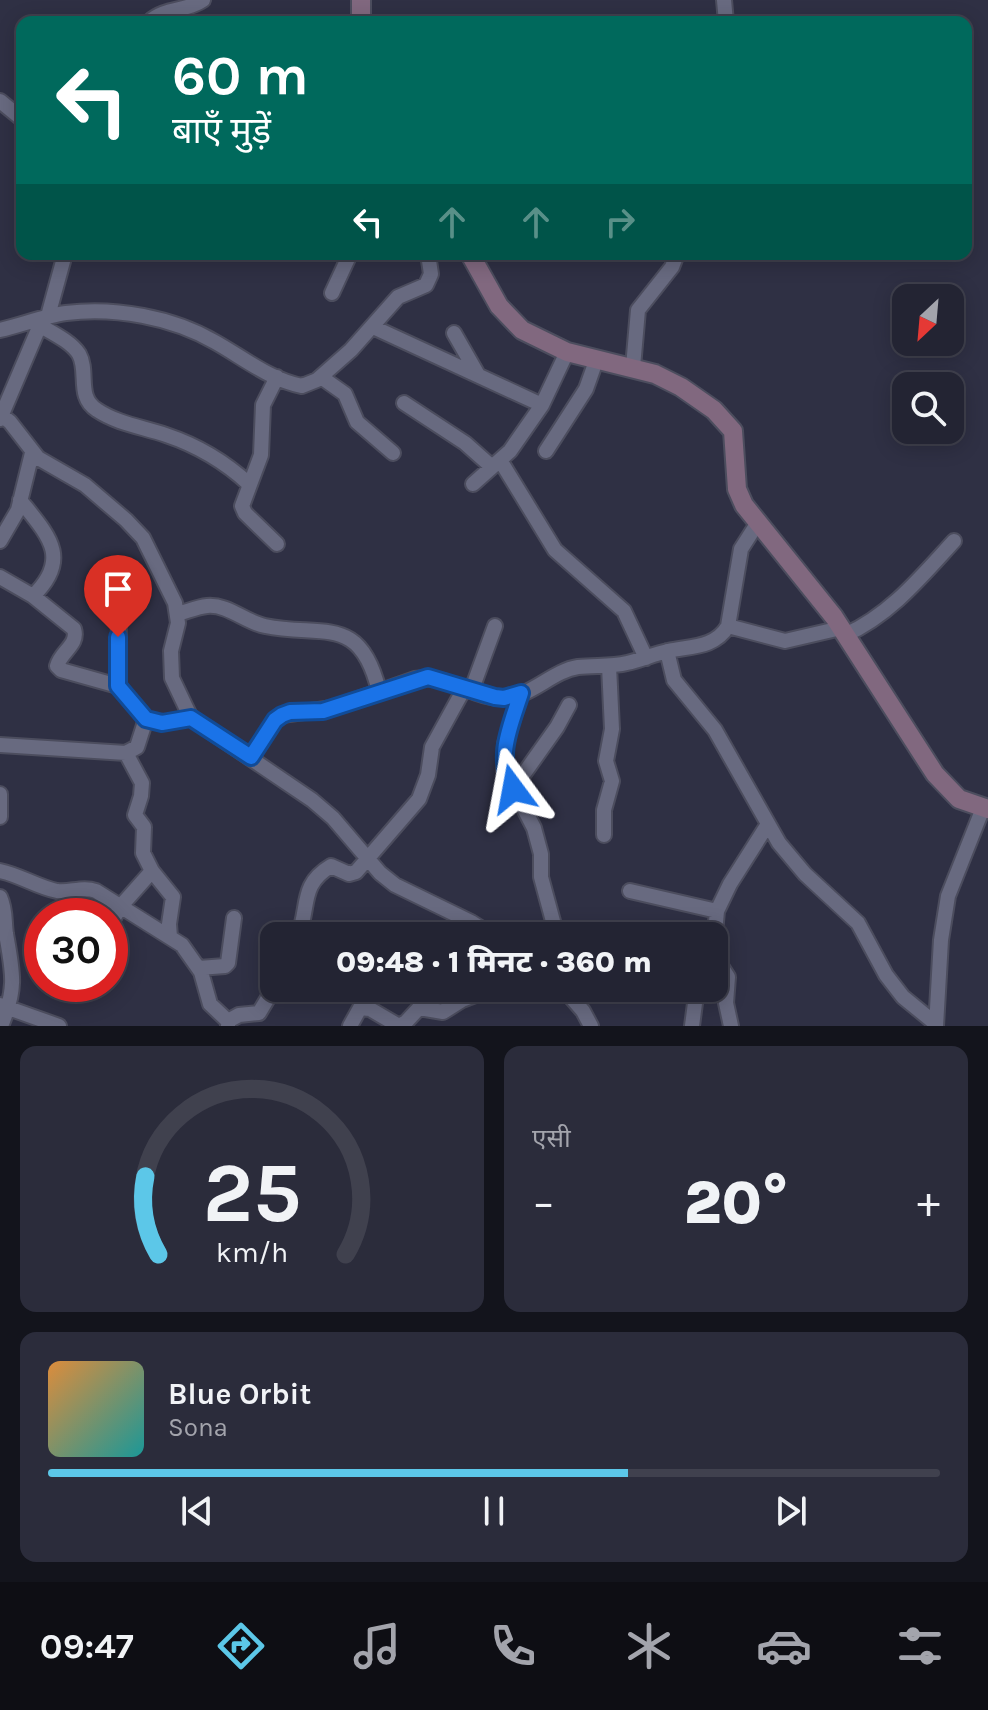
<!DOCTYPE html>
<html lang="hi">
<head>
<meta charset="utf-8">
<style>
	:root { --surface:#232433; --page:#2b2c3b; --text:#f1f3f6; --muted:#a3a4ac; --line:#40414e; --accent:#5cc7e8 }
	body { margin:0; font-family:Karla,"Noto Sans Devanagari",sans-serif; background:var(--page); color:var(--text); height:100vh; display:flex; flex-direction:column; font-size:30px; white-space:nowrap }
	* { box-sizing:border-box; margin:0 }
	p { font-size:26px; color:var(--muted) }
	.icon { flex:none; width:44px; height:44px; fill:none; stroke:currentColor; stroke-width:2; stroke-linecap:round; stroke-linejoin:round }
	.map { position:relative; height:1026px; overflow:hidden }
	.drawer { display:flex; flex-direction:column; gap:20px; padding:20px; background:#13141c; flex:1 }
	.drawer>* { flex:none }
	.banner { position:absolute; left:16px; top:16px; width:956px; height:244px; border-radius:16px; box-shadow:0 4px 20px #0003,0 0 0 2px var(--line); background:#00695c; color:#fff; overflow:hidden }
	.needle { width:52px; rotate:206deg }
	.fabs { position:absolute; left:892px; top:284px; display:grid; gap:16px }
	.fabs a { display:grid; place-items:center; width:72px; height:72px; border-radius:16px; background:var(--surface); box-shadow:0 4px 20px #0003,0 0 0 2px var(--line); font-size:40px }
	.speed { position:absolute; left:24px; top:898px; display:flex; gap:16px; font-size:40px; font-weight:700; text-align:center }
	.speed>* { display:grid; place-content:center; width:104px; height:104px; border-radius:50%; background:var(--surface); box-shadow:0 4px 20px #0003,0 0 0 2px var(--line); line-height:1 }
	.speed .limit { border:12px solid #d22; background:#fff; color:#111 }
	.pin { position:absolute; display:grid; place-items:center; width:68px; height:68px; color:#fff; margin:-82px -34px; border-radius:50% 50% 50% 0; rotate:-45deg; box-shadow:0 0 8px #0007 }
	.pin .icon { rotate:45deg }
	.me { position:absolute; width:88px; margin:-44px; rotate:347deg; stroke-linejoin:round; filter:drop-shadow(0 0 6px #0008) }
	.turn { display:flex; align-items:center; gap:28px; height:168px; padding:0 24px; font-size:36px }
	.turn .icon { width:104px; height:104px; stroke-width:2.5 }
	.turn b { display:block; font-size:56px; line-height:68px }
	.lanes { display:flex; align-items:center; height:76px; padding:0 24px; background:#0003; justify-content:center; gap:40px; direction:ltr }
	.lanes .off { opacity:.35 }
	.big { font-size:60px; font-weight:800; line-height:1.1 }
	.drawer .card { flex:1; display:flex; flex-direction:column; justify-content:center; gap:12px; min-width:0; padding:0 28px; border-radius:16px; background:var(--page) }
	.drawer .dial { align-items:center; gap:0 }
	.dial svg { height:208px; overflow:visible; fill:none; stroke:var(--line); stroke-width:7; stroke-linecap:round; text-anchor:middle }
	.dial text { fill:var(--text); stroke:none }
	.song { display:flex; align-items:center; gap:24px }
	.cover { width:96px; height:96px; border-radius:12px; background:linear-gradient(135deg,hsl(30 70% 55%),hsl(180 70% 35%)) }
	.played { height:8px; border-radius:4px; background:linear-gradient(90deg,var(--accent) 65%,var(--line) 65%) }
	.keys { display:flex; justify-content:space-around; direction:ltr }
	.heat { display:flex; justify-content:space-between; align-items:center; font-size:44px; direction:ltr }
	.drawer .tiles { flex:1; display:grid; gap:20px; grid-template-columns:1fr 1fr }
	.card:last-child { grid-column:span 2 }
	.trip { position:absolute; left:260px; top:922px; width:468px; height:80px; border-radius:16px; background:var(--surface); box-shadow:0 4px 20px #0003,0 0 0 2px var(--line); font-weight:800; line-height:80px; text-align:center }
	.tabs { display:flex; height:128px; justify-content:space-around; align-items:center; background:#0e0e14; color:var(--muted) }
	.tabs .icon { width:56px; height:56px }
	.tabs .on { color:var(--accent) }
	.tabs b { font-size:36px; color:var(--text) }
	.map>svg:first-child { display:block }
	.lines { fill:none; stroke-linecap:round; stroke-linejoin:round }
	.street-casing { stroke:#4c4d5e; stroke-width:18 }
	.secondary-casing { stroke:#4c4d5e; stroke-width:22 }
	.street { stroke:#686a80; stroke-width:14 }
	.secondary { stroke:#81687f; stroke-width:18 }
	.route-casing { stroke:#114b97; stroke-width:20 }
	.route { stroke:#1a73e8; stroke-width:14 }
</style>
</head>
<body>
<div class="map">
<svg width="988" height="1026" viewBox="0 0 988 1026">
	<rect width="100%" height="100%" fill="#2f3044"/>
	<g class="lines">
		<defs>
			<path id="street" d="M 724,0 L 726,22
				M 149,22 C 165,7 186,12 203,0
				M 0,101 L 22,119
				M 332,293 L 350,254
				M 48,316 L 65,254
				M 34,322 C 48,331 70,340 79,354 C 89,372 76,397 97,410 C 118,424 143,427 166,435 C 199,446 224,461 249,484
				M 373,327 L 542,405
				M 0,330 C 22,325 44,316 66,313 C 115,307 172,317 215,342 C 242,357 272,381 302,386 L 317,380 L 351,350 L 398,297 L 426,285 L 431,274 L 428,254
				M 454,333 L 478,375
				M 633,367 L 638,310 L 672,267 L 677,254
				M 277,377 L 263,405 L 261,455 L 242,506 L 245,513 L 277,544
				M 321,377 L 345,394 L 357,422 L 393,453
				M 404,403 L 465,443 L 492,467
				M 0,414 L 10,422 L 38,458 L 85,485 L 126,520 L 143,538 L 175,603 L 178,623 L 171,651 L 172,678 L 191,718 L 312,800 L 333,818 L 380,873 L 395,885 L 471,922 L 493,936
				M 0,419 L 40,325
				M 546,451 L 586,389 L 597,358
				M 500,460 L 555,550 L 624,611 L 646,658
				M 473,484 L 510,451 L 542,405 L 567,352
				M 20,500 C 48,535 72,558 33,596
				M 0,541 L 18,510 L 32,453
				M 0,577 L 33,596 L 74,629 C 79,645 61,651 57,666 L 61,670 L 118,686 L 146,719 L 162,723 L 191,718
				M 177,614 C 186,612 197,607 207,606 C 228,604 245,622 265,626 C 323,638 360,613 379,691
				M 728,626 L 785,641 L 841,628
				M 845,635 C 890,615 921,577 954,541
				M 667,651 L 674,680 L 715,730 L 779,843 L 805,874 L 858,923 L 886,975 L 903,997 L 936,1024
				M 118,686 L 119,613
				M 472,689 L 495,626
				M 521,693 L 505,744 L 504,770 L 534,828 L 541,854 L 541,877 L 557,936
				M 0,745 L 126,753 L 137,747 L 146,719
				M 126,753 L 142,783 L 141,796 L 135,815 L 144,827 L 143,853 L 152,871 L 173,897 L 169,924 L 170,937
				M 251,757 L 275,720 L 282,715 L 333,708 L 415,679 C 448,674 474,699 504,698 C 531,697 552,671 578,667 C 594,665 611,667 627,663 C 641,660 654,654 668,651 C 691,646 715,648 728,626 L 741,549 L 757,524
				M 513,789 L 557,727 L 569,705
				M 0,794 L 0,817
				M 604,835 L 604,810 L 612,781 L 606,761 L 612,729 L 609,666
				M 0,871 C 20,875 37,887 57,891 C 70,893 82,886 96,891 L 182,945 L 201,972 L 210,1004 L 228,1021
				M 630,891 L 717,911
				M 0,897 C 6,910 4,921 6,934 C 13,973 17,988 1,1026
				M 110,925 L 120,907 L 152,871
				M 298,936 C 310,907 299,885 331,866 L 349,874 L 356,872 L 419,799 L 428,775 L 432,747 L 465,687
				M 199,968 L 225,966 L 228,963 L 234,918
				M 563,988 L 583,1011 L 591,1026
				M 0,1005 L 59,1026
				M 228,1026 L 228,1021 L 239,1015 L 259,1013 L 274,988
				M 350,1026 L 360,1008 L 370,1009 L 399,1026 L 406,1022 L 419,1008 L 443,1012 L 462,1000 L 493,988
				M 692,1026 L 697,988
				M 731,1026 L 726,1003 L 728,977 L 717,960 L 714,944 L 717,911 L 730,884 L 768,824
				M 936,1026 L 941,940 L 948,896 L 983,808"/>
			<path id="secondary" d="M 361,0 L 361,22
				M 470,254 L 499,306 L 522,330 L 567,352 L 655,374 L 681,387 L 714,410 L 733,431 L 737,489 L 744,505 L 834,617 L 935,774 L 959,799 L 988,809"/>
		</defs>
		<use href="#street" class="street-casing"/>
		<use href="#secondary" class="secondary-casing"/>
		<use href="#street" class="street"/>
		<use href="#secondary" class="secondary"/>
	</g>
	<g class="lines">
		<defs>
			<path id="route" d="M 118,637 L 118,686 L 146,719 L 162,723 L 191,718 L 251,757 L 275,720 L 282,715 L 290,712 L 323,711 L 428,677 L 495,697 L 504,698 L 521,693 C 511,725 495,757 513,789"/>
		</defs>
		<use href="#route" class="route-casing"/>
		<use href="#route" class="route"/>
	</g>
</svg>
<div class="fabs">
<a><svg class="needle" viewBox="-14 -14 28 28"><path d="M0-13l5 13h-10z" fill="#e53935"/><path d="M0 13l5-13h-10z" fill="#a3a4ac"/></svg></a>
<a><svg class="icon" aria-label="search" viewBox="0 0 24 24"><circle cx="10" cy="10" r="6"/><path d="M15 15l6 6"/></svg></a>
</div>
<div class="speed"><div class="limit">30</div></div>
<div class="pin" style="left:118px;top:637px;background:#d93025"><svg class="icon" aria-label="arrive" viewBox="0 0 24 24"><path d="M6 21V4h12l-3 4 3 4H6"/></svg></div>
<svg class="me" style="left:513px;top:789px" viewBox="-20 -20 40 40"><path d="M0-17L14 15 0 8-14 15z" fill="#1a73e8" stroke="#fff" stroke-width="4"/></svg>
<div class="trip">09:48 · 1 मिनट · 360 m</div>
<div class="banner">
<div class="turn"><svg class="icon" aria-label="left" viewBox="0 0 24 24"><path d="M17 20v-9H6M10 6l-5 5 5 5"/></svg><div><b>60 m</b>बाएँ मुड़ें</div></div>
<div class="lanes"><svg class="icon" aria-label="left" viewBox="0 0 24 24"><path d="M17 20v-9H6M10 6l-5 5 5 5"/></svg><svg class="icon off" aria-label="ahead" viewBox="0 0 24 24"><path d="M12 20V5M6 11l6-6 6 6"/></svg><svg class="icon off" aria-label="ahead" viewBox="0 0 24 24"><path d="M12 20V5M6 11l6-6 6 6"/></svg><svg class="icon off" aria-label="right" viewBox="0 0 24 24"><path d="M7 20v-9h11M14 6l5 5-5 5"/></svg></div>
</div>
</div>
<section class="drawer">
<div class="tiles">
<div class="card dial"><svg viewBox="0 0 100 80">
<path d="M14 69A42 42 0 1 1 86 69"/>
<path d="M14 69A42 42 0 0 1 9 39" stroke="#5cc7e8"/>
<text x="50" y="56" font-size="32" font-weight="700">25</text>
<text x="50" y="72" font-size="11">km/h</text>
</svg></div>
<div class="card"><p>एसी</p>
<div class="heat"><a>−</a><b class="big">20°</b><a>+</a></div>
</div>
<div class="card">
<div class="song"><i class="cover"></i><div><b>Blue Orbit</b><p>Sona</p></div></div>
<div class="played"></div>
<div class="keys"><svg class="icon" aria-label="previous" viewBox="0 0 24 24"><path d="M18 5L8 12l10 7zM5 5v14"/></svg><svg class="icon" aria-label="pause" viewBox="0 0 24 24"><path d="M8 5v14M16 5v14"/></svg><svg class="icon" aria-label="next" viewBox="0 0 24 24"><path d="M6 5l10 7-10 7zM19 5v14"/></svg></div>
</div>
</div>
</section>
<nav class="tabs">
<b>09:47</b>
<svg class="icon on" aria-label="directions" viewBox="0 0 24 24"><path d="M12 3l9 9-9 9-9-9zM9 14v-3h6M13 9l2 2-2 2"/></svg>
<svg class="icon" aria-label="music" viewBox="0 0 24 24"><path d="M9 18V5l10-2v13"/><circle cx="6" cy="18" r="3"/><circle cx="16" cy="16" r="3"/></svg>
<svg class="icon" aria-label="phone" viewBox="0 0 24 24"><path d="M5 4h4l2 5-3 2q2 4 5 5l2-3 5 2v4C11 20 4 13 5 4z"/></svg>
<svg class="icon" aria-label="climate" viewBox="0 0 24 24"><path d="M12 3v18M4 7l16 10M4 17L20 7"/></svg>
<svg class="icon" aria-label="car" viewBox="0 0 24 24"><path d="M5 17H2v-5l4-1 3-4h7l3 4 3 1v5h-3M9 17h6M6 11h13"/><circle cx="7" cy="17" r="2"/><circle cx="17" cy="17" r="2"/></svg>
<svg class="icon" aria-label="filters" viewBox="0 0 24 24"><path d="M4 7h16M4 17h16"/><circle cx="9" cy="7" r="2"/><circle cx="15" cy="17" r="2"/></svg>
</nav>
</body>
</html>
